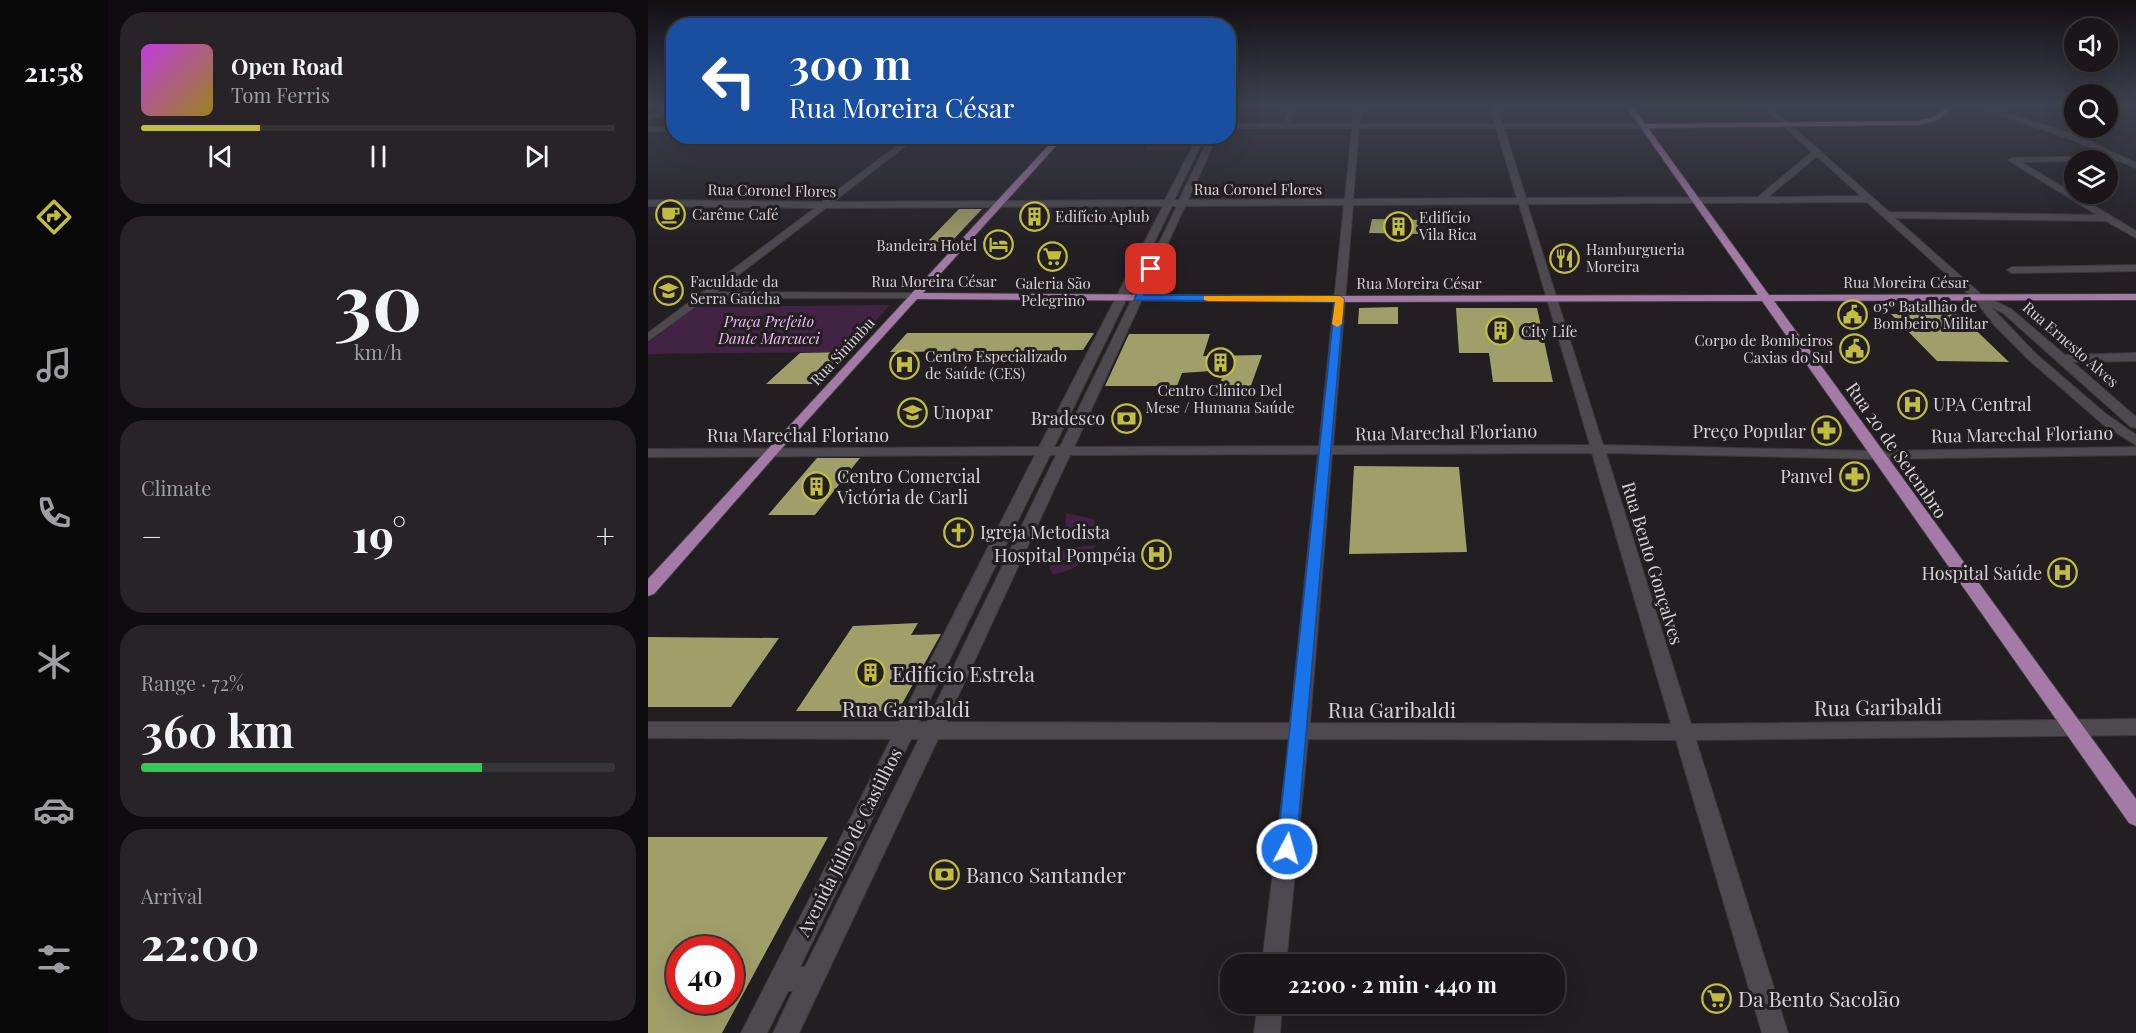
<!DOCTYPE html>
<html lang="en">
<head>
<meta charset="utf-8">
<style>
	:root { --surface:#1a161a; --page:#272327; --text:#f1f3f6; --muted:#9f9fa2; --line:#383539; --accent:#c1bd40 }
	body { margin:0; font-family:"Playfair Display",serif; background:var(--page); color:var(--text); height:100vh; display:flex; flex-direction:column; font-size:22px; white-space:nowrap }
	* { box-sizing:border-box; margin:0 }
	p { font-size:20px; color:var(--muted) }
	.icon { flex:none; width:33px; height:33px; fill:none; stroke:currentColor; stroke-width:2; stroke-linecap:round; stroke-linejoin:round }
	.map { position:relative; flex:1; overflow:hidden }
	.drawer { display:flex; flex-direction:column; gap:12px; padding:12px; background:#0e0c0e; width:540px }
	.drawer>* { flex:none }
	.guide { position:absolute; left:18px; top:18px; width:570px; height:126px; border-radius:24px; box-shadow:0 6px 24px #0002,0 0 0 2px var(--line); background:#1a4fa0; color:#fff; overflow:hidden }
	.tools { position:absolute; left:1416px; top:18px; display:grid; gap:12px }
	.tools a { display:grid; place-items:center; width:54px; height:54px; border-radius:50%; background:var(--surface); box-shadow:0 6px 24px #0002,0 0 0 2px var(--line); font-size:30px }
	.speed { position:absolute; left:18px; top:936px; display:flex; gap:12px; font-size:30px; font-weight:700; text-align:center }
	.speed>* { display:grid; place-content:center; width:78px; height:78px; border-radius:50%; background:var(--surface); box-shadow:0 6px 24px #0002,0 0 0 2px var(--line); line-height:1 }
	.speed .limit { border:9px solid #d22; background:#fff; color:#111 }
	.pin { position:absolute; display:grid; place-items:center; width:51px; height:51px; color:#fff; margin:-26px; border-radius:12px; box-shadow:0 3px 9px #0006 }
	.me { position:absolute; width:66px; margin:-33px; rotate:6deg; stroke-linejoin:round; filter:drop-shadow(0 0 4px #0008) }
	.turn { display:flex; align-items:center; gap:21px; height:126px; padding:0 24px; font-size:27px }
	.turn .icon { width:78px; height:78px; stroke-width:2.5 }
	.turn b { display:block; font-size:42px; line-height:51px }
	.big { font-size:45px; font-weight:700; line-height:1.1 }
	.drawer .widget { flex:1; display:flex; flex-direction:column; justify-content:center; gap:9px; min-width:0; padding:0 21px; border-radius:24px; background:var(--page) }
	.drawer .dial { align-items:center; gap:0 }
	.dial b { font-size:78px; line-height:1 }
	.song { display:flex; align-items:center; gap:18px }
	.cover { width:72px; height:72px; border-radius:9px; background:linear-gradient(135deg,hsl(290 70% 55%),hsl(50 70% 35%)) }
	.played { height:6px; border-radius:3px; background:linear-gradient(90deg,var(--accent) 25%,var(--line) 25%) }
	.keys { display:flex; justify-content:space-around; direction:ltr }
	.heat { display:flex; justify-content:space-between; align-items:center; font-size:33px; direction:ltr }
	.charge { height:9px; border-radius:4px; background:linear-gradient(90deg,#34c759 72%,var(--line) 0) }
	.trip { position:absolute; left:572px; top:954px; width:345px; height:60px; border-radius:24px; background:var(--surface); box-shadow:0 6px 24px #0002,0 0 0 2px var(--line); font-weight:700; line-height:60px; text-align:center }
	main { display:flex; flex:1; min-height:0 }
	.tab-bar { display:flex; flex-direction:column; width:108px; justify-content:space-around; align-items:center; background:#0a090a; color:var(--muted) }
	.tab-bar .icon { width:42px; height:42px }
	.tab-bar .selected { color:var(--accent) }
	.tab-bar b { font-size:27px; color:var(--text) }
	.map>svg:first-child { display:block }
	.green { fill:#422344 }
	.building { fill:#a09f6a; fill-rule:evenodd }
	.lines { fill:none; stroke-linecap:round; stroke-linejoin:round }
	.minor-casing { stroke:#3c393c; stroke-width:2 }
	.major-casing { stroke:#3c393c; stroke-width:2 }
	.minor { fill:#4e494e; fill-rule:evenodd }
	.major { fill:#a47ba7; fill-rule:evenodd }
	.route { fill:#1a73e8; stroke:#114b97; stroke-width:1.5 }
	.slow { fill:#f59e0b }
	.labels { text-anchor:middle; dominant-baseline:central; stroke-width:6; stroke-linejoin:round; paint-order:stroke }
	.far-street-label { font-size:15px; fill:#d6d3d6; stroke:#221e22 }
	.far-poi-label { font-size:15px; fill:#d6d3d6; stroke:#221e22; text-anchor:start }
	.far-park-label { font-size:15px; font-style:italic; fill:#f4bbf8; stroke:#221e22 }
	.poi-label { font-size:18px; fill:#d6d3d6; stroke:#221e22; text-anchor:end }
	.street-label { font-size:18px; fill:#d6d3d6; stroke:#221e22 }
	.near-poi-label { font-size:21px; fill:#d6d3d6; stroke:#221e22; text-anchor:start }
	.near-street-label { font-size:21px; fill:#d6d3d6; stroke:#221e22 }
</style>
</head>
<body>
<main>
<nav class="tab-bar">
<b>21:58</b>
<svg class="icon selected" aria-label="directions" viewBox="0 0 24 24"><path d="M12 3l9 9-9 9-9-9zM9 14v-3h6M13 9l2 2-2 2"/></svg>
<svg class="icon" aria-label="music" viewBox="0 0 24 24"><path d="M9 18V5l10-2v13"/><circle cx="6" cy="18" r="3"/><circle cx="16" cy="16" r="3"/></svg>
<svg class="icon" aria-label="phone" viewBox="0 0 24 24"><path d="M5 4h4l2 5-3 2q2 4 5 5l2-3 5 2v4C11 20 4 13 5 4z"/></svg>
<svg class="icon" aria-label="climate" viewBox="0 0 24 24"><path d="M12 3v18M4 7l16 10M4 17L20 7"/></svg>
<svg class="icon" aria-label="car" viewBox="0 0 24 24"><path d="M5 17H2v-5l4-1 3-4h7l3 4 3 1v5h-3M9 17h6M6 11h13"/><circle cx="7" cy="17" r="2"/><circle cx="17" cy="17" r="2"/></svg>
<svg class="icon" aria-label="filters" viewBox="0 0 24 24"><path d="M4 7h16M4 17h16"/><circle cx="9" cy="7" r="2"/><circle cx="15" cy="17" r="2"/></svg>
</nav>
<section class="drawer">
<div class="widget">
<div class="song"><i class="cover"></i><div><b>Open Road</b><p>Tom Ferris</p></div></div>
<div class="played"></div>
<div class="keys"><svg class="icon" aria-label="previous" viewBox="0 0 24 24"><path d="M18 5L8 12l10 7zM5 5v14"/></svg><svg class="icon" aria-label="pause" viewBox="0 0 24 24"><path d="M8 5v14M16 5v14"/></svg><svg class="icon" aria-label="next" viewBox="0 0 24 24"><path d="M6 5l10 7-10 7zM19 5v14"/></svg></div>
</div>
<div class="widget dial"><b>30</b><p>km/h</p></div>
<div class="widget"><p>Climate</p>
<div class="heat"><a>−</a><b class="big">19°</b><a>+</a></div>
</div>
<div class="widget"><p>Range · 72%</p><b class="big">360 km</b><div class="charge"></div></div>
<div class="widget"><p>Arrival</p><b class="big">22:00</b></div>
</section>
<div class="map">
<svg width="1488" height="1033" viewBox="0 0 1488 1033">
	<rect width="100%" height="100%" fill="#221e22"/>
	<path class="green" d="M 506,136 L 546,136 L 546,137 L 538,150 L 497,150 Z
		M 242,305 L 199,352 L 0,354 L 0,343 L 46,307 Z
		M 418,513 L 445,519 L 449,525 L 449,536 L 417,531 Z
		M 448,545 C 438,562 424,572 405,574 L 401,568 L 402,558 L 419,548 Z"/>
	<path class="building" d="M 311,209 L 334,209 L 303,242 L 279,242 Z
		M 382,209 L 401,209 L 393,221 L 372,221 Z
		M 724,219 L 778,220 L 778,234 L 721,233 Z
		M 750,307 L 750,324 L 710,324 L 711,308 Z
		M 808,308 L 889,308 L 905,382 L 845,382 L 841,353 L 811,353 Z
		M 1243,314 L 1311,314 L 1361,362 L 1289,361 Z
		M 259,333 L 446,333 L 435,350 L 242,352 Z
		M 481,334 L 562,334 L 555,356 L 614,355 L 601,391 L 567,392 L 578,370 L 534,373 L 529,386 L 457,386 Z
		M 199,352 L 170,384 L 118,384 L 152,353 Z
		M 169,458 L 212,458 L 167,515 L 120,515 Z
		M 706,466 L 811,467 L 819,552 L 701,554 Z
		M 270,623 L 263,635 L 293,634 L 250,711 L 148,711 L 205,626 Z
		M 0,637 L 131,638 L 83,707 L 0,707 Z
		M 0,837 L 180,837 L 74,1033 L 0,1033 ZM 32,950 L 82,950 L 82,1000 L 32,1000 Z"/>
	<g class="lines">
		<defs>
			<path id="minor" d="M 580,105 L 584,105 L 580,109 Z
				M 641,105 L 647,105 L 642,124 L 705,124 L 707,105 L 713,105 L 712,124 L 847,124 L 842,105 L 848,105 L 854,124 L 994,124 L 998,126 L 994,128 L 856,128 L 878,198 L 1110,197 L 1164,152 L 1113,105 L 1120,105 L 1241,212 L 1449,215 L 1360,160 L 1364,158 L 1460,156 L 1425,140 L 1322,105 L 1333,105 L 1431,136 L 1488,163 L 1488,168 L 1469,160 L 1373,162 L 1488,231 L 1488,238 L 1458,221 L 1247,218 L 1334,295 L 1363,309 L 1417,355 L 1488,353 L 1488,361 L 1425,362 L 1488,417 L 1488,428 L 1483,427 L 1355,313 L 1343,307 L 1389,355 L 1458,414 L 1488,435 L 1488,445 L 1457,426 L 1381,360 L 1346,325 L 1326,299 L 1219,202 L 879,204 L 955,445 L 1228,451 L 1488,447 L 1488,455 L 1228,459 L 958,453 L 1043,724 L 1488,719 L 1488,735 L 1048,740 L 1140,1033 L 1114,1033 L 1028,740 L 660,739 L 638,964 L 614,964 L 641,739 L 290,739 L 151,1033 L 125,1033 L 145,991 L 140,991 L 119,1033 L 93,1033 L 243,739 L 0,738 L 0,722 L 251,722 L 387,455 L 0,457 L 0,449 L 391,447 L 515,206 L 178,208 L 68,292 L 267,293 L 271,294 L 271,298 L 59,298 L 0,341 L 0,333 L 167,208 L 0,206 L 0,200 L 174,202 L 262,136 L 270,136 L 185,202 L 517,200 L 550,136 L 557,136 L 526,200 L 531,200 L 562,136 L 569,136 L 540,200 L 697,199 L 704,128 L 580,128 L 580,124 L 635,124 ZM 711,128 L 848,128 L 869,198 L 705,199 ZM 1169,156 L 1213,196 L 1120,197 ZM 871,204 L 942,445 L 685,446 L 705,205 ZM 696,205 L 671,446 L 426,447 L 537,206 ZM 524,206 L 529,206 L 412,447 L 406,447 ZM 944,453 L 1023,724 L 662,723 L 684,454 ZM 670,454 L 642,723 L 298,722 L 422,455 ZM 402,455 L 408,455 L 279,722 L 271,722 ZM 263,739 L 271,739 L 157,967 L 152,967 Z
				M 26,106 L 26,111 L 0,120 L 0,116 Z
				M 0,127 L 26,127 L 26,131 L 0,131 Z
				M 1488,265 L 1488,271 L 1364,273 L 1359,270 L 1364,267 Z
				M 610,1004 L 634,1004 L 632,1033 L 606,1033 Z"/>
			<path id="major" d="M 977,105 L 984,105 L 997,124 L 1270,121 L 1286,117 L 1300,105 L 1307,105 L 1290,120 L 1270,125 L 1000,128 L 1121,295 L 1488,294 L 1488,300 L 1126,301 L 1488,799 L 1488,826 L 1481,823 L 1114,301 L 692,302 L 269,299 L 127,456 L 6,594 L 0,596 L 0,579 L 409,136 L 417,136 L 275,293 L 692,296 L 1110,295 Z"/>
		</defs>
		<use href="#minor" class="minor-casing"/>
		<use href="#major" class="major-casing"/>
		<use href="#minor" class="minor"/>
		<use href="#major" class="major"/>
	</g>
	<linearGradient id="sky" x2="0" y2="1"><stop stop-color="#131013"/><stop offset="0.42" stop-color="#3e414f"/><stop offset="1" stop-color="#3e414f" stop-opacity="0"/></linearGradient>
	<rect width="1488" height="250" fill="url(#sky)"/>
	<path class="route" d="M 500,267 L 508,269 L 496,295 L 692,296 L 696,299 L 648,849 L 646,856 L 639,859 L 632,856 L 629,849 L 687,302 L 486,300 Z"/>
	<path class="slow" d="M 556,296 L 692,296 L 696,299 L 694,324 L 689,327 L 684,324 L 687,302 L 560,301 L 556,300 Z"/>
	<defs>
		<symbol id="cafe-ring" viewBox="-11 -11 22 22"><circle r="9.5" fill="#221e22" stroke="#c1bd40" stroke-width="1.5"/><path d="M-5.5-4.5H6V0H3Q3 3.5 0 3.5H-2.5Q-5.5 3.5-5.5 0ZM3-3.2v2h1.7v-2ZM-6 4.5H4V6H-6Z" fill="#c1bd40"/></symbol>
		<symbol id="building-ring" viewBox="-11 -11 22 22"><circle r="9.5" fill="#221e22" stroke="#c1bd40" stroke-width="1.5"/><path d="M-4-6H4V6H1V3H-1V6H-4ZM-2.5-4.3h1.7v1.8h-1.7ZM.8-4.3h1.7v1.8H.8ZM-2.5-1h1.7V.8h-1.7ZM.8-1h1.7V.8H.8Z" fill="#c1bd40"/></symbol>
		<symbol id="hotel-ring" viewBox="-11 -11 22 22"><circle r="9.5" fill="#221e22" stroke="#c1bd40" stroke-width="1.5"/><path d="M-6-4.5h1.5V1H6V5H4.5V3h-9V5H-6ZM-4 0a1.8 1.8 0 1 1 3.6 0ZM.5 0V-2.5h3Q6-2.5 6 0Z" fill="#c1bd40"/></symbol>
		<symbol id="supermarket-ring" viewBox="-11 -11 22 22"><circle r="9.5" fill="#221e22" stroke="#c1bd40" stroke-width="1.5"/><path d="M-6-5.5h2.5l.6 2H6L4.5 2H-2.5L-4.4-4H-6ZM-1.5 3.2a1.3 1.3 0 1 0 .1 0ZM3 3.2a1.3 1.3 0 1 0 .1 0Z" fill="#c1bd40"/></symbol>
		<symbol id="restaurant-ring" viewBox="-11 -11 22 22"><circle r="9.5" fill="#221e22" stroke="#c1bd40" stroke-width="1.5"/><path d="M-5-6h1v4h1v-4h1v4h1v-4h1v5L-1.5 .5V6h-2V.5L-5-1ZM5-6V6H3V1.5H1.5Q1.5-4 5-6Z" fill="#c1bd40"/></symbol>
		<symbol id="university-ring" viewBox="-11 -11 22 22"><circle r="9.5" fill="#221e22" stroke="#c1bd40" stroke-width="1.5"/><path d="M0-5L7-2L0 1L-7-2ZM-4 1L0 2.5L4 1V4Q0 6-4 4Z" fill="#c1bd40"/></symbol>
		<symbol id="civic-ring" viewBox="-11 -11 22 22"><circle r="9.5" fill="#221e22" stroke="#c1bd40" stroke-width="1.5"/><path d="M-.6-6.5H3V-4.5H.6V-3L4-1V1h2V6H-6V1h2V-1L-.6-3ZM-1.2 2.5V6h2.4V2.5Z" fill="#c1bd40"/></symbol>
		<symbol id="hospital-ring" viewBox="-11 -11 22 22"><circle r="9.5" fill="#221e22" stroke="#c1bd40" stroke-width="1.5"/><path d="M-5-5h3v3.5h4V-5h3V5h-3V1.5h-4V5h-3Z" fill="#c1bd40"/></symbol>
		<symbol id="bank-ring" viewBox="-11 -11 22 22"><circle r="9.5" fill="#221e22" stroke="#c1bd40" stroke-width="1.5"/><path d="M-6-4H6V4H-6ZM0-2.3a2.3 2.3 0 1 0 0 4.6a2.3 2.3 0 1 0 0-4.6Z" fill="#c1bd40"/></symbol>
		<symbol id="pharmacy-ring" viewBox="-11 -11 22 22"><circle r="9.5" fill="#221e22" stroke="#c1bd40" stroke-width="1.5"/><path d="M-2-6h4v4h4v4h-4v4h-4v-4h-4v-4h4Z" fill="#c1bd40"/></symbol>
		<symbol id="church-ring" viewBox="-11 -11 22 22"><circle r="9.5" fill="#221e22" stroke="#c1bd40" stroke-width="1.5"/><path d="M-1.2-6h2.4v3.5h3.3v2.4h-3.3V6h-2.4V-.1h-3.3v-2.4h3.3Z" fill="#c1bd40"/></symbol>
	</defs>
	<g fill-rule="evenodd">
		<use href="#cafe-ring" x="6" y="198" width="33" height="33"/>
		<use href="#building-ring" x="370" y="200" width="33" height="33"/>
		<use href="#building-ring" x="734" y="210" width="33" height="33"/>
		<use href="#hotel-ring" x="334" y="228" width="33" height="33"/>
		<use href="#supermarket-ring" x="388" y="240" width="33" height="33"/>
		<use href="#restaurant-ring" x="900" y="242" width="33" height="33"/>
		<use href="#university-ring" x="4" y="274" width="33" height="33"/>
		<use href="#civic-ring" x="1188" y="298" width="33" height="33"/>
		<use href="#building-ring" x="836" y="314" width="33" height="33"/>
		<use href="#civic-ring" x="1190" y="332" width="33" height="33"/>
		<use href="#building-ring" x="556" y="346" width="33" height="33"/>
		<use href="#hospital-ring" x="240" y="348" width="33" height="33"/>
		<use href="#hospital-ring" x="1248" y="388" width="33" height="33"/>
		<use href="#university-ring" x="248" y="396" width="33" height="33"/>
		<use href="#bank-ring" x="462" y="402" width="33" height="33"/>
		<use href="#pharmacy-ring" x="1162" y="414" width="33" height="33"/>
		<use href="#pharmacy-ring" x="1190" y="460" width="33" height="33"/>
		<use href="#building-ring" x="152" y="470" width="33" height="33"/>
		<use href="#church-ring" x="294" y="516" width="33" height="33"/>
		<use href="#hospital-ring" x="492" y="538" width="33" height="33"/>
		<use href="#hospital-ring" x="1398" y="556" width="33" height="33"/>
		<use href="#building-ring" x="206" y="656" width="33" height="33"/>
		<use href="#bank-ring" x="280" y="858" width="33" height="33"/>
		<use href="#supermarket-ring" x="1052" y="982" width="33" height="33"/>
	</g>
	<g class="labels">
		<g class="far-street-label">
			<text x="610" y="189">Rua Coronel Flores</text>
			<text transform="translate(124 190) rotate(1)">Rua Coronel Flores</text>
			<text x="286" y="281">Rua Moreira César</text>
			<text x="1258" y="282">Rua Moreira César</text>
			<text x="771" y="283">Rua Moreira César</text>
			<text transform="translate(1423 344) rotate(41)">Rua Ernesto Alves</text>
			<text transform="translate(194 351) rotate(-47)">Rua Sinimbu</text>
		</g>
		<g class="far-poi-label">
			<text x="44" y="214">Carême Café</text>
			<text x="407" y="216">Edifício Aplub</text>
			<text x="771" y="217">Edifício<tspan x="771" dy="17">Vila Rica</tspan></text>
			<text x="329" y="245" text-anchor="end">Bandeira Hotel</text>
			<text x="938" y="249">Hamburgueria<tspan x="938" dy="17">Moreira</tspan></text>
			<text x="42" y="281">Faculdade da<tspan x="42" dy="17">Serra Gaúcha</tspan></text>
			<text x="405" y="283" text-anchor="middle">Galeria São<tspan x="405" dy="17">Pelegrino</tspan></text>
			<text x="1225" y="306">05º Batalhão de<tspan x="1225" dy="17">Bombeiro Militar</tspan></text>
			<text x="873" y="331">City Life</text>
			<text x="1185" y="340" text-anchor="end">Corpo de Bombeiros<tspan x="1185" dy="17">Caxias do Sul</tspan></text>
			<text x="277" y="356">Centro Especializado<tspan x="277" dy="17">de Saúde (CES)</tspan></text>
			<text x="572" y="390" text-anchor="middle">Centro Clínico Del<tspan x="572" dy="17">Mese / Humana Saúde</tspan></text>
		</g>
		<g class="far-park-label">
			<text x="121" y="321">Praça Prefeito<tspan x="121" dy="17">Dante Marcucci</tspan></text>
		</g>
		<g class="poi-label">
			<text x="1285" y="404" text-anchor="start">UPA Central</text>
			<text x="285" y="412" text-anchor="start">Unopar</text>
			<text x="457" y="418">Bradesco</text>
			<text x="1158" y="431">Preço Popular</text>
			<text x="189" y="476" text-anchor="start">Centro Comercial<tspan x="189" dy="21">Victória de Carli</tspan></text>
			<text x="1185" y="476">Panvel</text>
			<text x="332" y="532" text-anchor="start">Igreja Metodista</text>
			<text x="488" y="555">Hospital Pompéia</text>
			<text x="1394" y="573">Hospital Saúde</text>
		</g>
		<g class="street-label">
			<text transform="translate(798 432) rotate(-1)">Rua Marechal Floriano</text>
			<text transform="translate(1374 434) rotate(-1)">Rua Marechal Floriano</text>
			<text x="150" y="435">Rua Marechal Floriano</text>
			<text transform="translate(1249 450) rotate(55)">Rua 20 de Setembro</text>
			<text transform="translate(1005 563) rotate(73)">Rua Bento Gonçalves</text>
			<text transform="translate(201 842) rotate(-63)">Avenida Júlio de Castilhos</text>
		</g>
		<g class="near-poi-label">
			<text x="244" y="673">Edifício Estrela</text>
			<text x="318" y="874">Banco Santander</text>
			<text x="1090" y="998">Da Bento Sacolão</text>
		</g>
		<g class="near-street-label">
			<text transform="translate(1230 706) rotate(-1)">Rua Garibaldi</text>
			<text x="258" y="708">Rua Garibaldi</text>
			<text x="744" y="709">Rua Garibaldi</text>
		</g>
	</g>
</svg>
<div class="tools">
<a><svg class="icon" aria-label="sound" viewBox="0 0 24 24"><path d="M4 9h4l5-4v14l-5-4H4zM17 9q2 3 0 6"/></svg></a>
<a><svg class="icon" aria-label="search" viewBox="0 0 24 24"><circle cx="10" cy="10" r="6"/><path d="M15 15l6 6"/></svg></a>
<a><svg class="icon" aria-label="layers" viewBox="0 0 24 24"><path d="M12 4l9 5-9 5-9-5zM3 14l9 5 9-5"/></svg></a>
</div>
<div class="speed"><div class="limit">40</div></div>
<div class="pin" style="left:503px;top:269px;background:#d93025"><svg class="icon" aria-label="arrive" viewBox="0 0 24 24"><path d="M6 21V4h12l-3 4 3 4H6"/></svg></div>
<svg class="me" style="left:639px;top:849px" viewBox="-20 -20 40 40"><circle r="17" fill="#1a73e8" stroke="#fff" stroke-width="3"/><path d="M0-11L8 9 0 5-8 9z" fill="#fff"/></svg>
<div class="trip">22:00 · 2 min · 440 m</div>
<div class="guide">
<div class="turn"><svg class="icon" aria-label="left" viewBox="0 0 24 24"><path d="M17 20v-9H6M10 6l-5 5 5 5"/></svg><div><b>300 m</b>Rua Moreira César</div></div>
</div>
</div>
</main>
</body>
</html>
